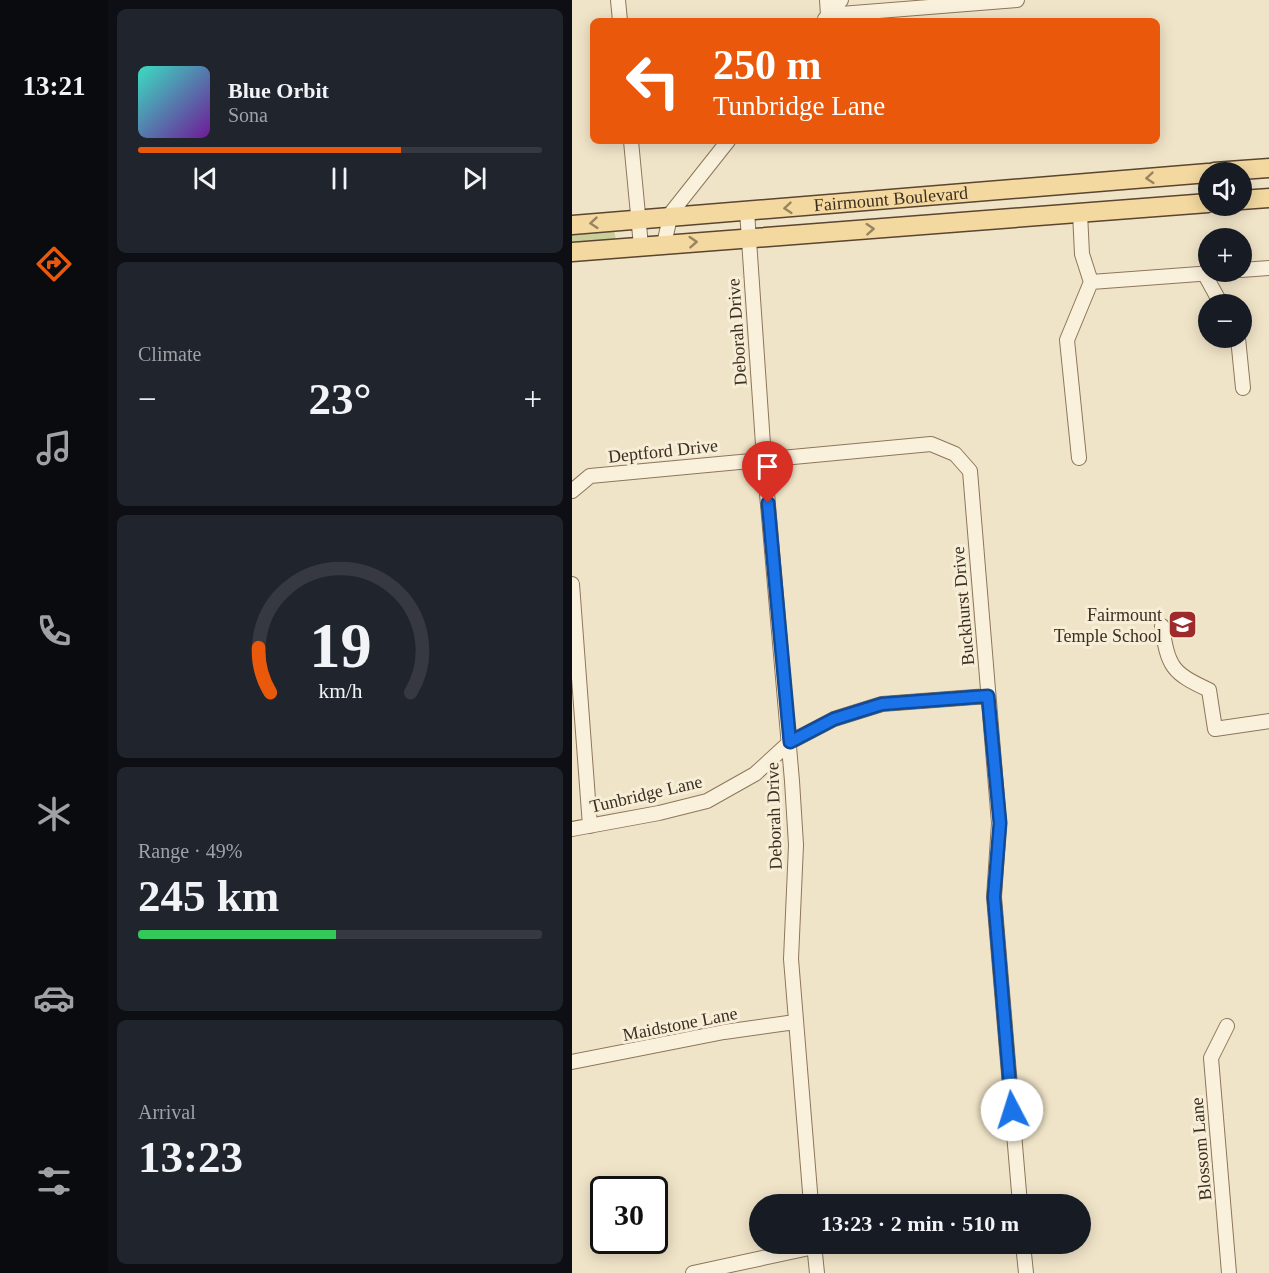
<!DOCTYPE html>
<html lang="en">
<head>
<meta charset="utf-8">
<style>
	:root { --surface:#171b24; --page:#20242c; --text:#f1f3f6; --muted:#9ea1a6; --line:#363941; --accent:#ea580c }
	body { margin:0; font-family:"Times New Roman",serif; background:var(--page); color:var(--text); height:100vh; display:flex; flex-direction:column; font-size:22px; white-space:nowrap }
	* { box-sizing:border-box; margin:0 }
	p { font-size:20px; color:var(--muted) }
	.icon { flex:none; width:33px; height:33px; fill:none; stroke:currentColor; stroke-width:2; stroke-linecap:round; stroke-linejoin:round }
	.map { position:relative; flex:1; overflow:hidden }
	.panel { display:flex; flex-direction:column; gap:9px; padding:9px; background:#0d0f14; width:464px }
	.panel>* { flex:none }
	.hud { position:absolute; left:18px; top:18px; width:570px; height:126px; border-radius:9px; box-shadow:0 3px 15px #0003; background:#ea580c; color:#fff; overflow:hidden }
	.buttons { position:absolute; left:626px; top:162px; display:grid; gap:12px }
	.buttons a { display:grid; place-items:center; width:54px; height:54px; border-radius:50%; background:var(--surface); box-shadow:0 3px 15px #0003; font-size:30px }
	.speed { position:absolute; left:18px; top:1176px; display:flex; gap:12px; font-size:30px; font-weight:700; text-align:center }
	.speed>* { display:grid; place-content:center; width:78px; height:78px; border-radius:50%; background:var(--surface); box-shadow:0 3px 15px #0003; line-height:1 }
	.speed .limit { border:3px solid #111; border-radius:9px; background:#fff; color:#111 }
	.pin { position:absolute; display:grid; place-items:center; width:51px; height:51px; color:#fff; margin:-62px -26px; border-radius:50% 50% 50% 0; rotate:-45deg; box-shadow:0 0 6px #0007 }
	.pin .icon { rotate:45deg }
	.me { position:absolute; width:66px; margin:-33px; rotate:355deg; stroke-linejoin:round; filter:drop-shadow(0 0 4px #0008) }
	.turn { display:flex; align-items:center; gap:21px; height:126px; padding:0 24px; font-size:27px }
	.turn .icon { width:78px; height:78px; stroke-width:2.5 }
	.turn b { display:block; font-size:42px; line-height:51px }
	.big { font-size:45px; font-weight:700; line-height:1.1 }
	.panel .tile { flex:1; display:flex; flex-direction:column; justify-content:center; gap:9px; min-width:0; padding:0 21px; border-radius:9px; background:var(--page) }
	.panel .dial { align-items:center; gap:0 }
	.dial svg { height:156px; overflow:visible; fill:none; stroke:var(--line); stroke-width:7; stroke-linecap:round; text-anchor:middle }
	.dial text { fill:var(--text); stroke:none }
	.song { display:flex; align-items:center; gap:18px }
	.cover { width:72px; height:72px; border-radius:9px; background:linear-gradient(135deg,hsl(170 70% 55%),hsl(280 70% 35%)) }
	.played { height:6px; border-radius:3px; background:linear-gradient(90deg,var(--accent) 65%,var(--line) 65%) }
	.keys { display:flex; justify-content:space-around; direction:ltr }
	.heat { display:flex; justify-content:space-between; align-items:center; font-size:33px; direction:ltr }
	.charge { height:9px; border-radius:4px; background:linear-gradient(90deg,#34c759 49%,var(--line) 0) }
	.trip { position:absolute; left:177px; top:1194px; width:342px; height:60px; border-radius:30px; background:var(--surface); box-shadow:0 3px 15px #0003; font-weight:700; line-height:60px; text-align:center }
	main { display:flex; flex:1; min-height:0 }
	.tabs { display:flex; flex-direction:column; width:108px; justify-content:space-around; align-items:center; background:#090b0e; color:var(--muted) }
	.tabs .icon { width:42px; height:42px }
	.tabs .on { color:var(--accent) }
	.tabs b { font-size:27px; color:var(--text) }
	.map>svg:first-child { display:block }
	.green { fill:#c9cf9b }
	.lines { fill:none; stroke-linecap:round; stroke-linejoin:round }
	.minor-casing { stroke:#8d765c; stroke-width:16 }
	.major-casing { stroke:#5b4430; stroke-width:21 }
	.minor { stroke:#faf1dc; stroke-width:14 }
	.major { stroke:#f3d9a0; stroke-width:18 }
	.oneway { stroke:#988460 }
	.route-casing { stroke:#114b97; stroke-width:15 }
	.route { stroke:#1a73e8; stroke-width:10 }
	.labels { text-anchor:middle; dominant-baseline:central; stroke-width:6; stroke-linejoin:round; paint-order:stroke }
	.street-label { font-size:18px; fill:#3d2e20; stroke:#f7eed8 }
	.poi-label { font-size:18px; fill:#3d2e20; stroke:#f7eed8; text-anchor:end }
</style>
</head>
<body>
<main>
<nav class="tabs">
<b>13:21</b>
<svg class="icon on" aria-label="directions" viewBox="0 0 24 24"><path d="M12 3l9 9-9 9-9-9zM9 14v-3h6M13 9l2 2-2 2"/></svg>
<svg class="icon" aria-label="music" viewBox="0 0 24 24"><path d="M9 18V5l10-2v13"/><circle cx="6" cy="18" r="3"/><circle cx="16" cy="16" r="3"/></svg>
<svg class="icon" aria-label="phone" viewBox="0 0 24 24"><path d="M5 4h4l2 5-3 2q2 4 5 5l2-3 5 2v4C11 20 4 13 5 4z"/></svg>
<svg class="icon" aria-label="climate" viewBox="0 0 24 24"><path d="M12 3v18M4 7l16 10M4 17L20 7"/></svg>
<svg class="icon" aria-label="car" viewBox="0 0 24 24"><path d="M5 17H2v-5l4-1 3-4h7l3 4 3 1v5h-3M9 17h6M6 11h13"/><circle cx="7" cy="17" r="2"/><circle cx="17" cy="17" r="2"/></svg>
<svg class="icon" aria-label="filters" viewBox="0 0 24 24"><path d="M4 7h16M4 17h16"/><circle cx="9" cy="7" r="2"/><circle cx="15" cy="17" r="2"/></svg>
</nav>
<section class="panel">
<div class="tile">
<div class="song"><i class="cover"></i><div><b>Blue Orbit</b><p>Sona</p></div></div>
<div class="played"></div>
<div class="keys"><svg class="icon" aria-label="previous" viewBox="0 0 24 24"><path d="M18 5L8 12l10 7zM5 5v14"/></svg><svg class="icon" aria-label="pause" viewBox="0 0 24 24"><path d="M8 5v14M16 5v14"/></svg><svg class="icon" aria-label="next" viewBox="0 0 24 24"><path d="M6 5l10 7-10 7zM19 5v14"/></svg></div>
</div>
<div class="tile"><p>Climate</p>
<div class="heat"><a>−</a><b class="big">23°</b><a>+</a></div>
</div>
<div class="tile dial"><svg viewBox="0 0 100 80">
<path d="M14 69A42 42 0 1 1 86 69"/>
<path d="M14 69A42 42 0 0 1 8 46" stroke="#ea580c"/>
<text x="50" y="56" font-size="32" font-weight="700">19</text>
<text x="50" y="72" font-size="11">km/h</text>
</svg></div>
<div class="tile"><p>Range · 49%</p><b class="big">245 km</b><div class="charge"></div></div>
<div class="tile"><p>Arrival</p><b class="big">13:23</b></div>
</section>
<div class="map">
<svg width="698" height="1273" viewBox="0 0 698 1273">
	<rect width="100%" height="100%" fill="#f0e4c8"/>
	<path class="green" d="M 0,230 L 42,230 L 44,240 L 0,248 Z"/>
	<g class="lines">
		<defs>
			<path id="minor" d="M 46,0 L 48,21
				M 255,0 L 256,15 L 445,0
				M 253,19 L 269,0
				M 59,141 L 69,246
				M 175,211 L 192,459 L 220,781 L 224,845 L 219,959 L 239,1204
				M 508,213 L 510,254 L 519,282 L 654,272
				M 92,244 L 99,213 L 156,141
				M 669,270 L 698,268
				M 632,273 L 649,304
				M 666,338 L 671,388
				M 507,458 L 495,340 L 519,282
				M 0,491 L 18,476 L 359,444 L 383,454 L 398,471 L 427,823 L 422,897 L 448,1204
				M 0,584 L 18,826
				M 590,626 C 596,667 600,673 637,690 L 643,729 L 698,721
				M 0,829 L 87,813 L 135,801 L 183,774 L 218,742 L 262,719 L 310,704 L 416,696
				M 655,1026 L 639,1058 L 657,1273
				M 0,1062 L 152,1032 L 223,1022
				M 242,1244 L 245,1273
				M 451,1244 L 454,1273
				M 121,1273 L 242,1247"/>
			<g id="major">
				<path d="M 642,172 L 698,168"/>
				<path d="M 669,200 L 698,198"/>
				<path id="s1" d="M 0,225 L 636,173"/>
				<path d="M 0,252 L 636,203"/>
			</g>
		</defs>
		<use href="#minor" class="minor-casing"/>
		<use href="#major" class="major-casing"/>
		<use href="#minor" class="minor"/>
		<use href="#major" class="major"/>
	</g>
	<defs><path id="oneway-chevron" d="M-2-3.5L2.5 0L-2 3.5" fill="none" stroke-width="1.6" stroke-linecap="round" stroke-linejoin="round" transform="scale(1.5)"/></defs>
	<g class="oneway">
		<use href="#oneway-chevron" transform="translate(578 178) rotate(175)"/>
		<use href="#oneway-chevron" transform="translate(216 208) rotate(175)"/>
		<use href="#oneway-chevron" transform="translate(22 223) rotate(175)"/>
		<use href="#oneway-chevron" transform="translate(298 229) rotate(-4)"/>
		<use href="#oneway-chevron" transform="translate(121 242) rotate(-4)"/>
	</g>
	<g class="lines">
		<defs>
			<path id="route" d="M 196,503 L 218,742 L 262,719 L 310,704 L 416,696 L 428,823 L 422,897 L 440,1110"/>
		</defs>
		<use href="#route" class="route-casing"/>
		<use href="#route" class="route"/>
	</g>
	<defs>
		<symbol id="school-square" viewBox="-11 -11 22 22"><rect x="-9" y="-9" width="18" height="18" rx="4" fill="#9e2a2b" stroke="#f7eed8"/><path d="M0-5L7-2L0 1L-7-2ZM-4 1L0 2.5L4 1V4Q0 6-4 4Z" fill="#fff"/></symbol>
	</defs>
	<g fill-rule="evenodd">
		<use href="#school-square" x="594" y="608" width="33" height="33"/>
	</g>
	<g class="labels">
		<g class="street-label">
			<text stroke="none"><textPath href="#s1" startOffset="320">Fairmount Boulevard</textPath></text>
			<text transform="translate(165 332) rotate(-94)">Deborah Drive</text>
			<text transform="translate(91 451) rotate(-6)">Deptford Drive</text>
			<text transform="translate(391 606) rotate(-95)">Buckhurst Drive</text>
			<text transform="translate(74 794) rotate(-13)">Tunbridge Lane</text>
			<text transform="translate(202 816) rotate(-92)">Deborah Drive</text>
			<text transform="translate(108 1024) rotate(-11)">Maidstone Lane</text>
			<text transform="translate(629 1149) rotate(-95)">Blossom Lane</text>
		</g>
		<g class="poi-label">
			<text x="590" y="615">Fairmount<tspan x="590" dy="21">Temple School</tspan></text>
		</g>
	</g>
</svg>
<div class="buttons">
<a><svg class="icon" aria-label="sound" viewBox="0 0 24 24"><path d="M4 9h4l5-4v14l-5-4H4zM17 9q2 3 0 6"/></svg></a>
<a>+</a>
<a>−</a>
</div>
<div class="speed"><div class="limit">30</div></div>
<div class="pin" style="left:196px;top:503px;background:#d93025"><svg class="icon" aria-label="arrive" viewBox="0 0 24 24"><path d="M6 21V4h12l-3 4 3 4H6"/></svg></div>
<svg class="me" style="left:440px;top:1110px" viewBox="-20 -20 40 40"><circle r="19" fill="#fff"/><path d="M0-13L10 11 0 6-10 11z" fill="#1a73e8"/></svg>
<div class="trip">13:23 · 2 min · 510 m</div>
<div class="hud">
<div class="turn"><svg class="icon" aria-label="left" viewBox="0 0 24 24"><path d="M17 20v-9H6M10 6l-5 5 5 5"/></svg><div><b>250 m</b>Tunbridge Lane</div></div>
</div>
</div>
</main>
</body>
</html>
